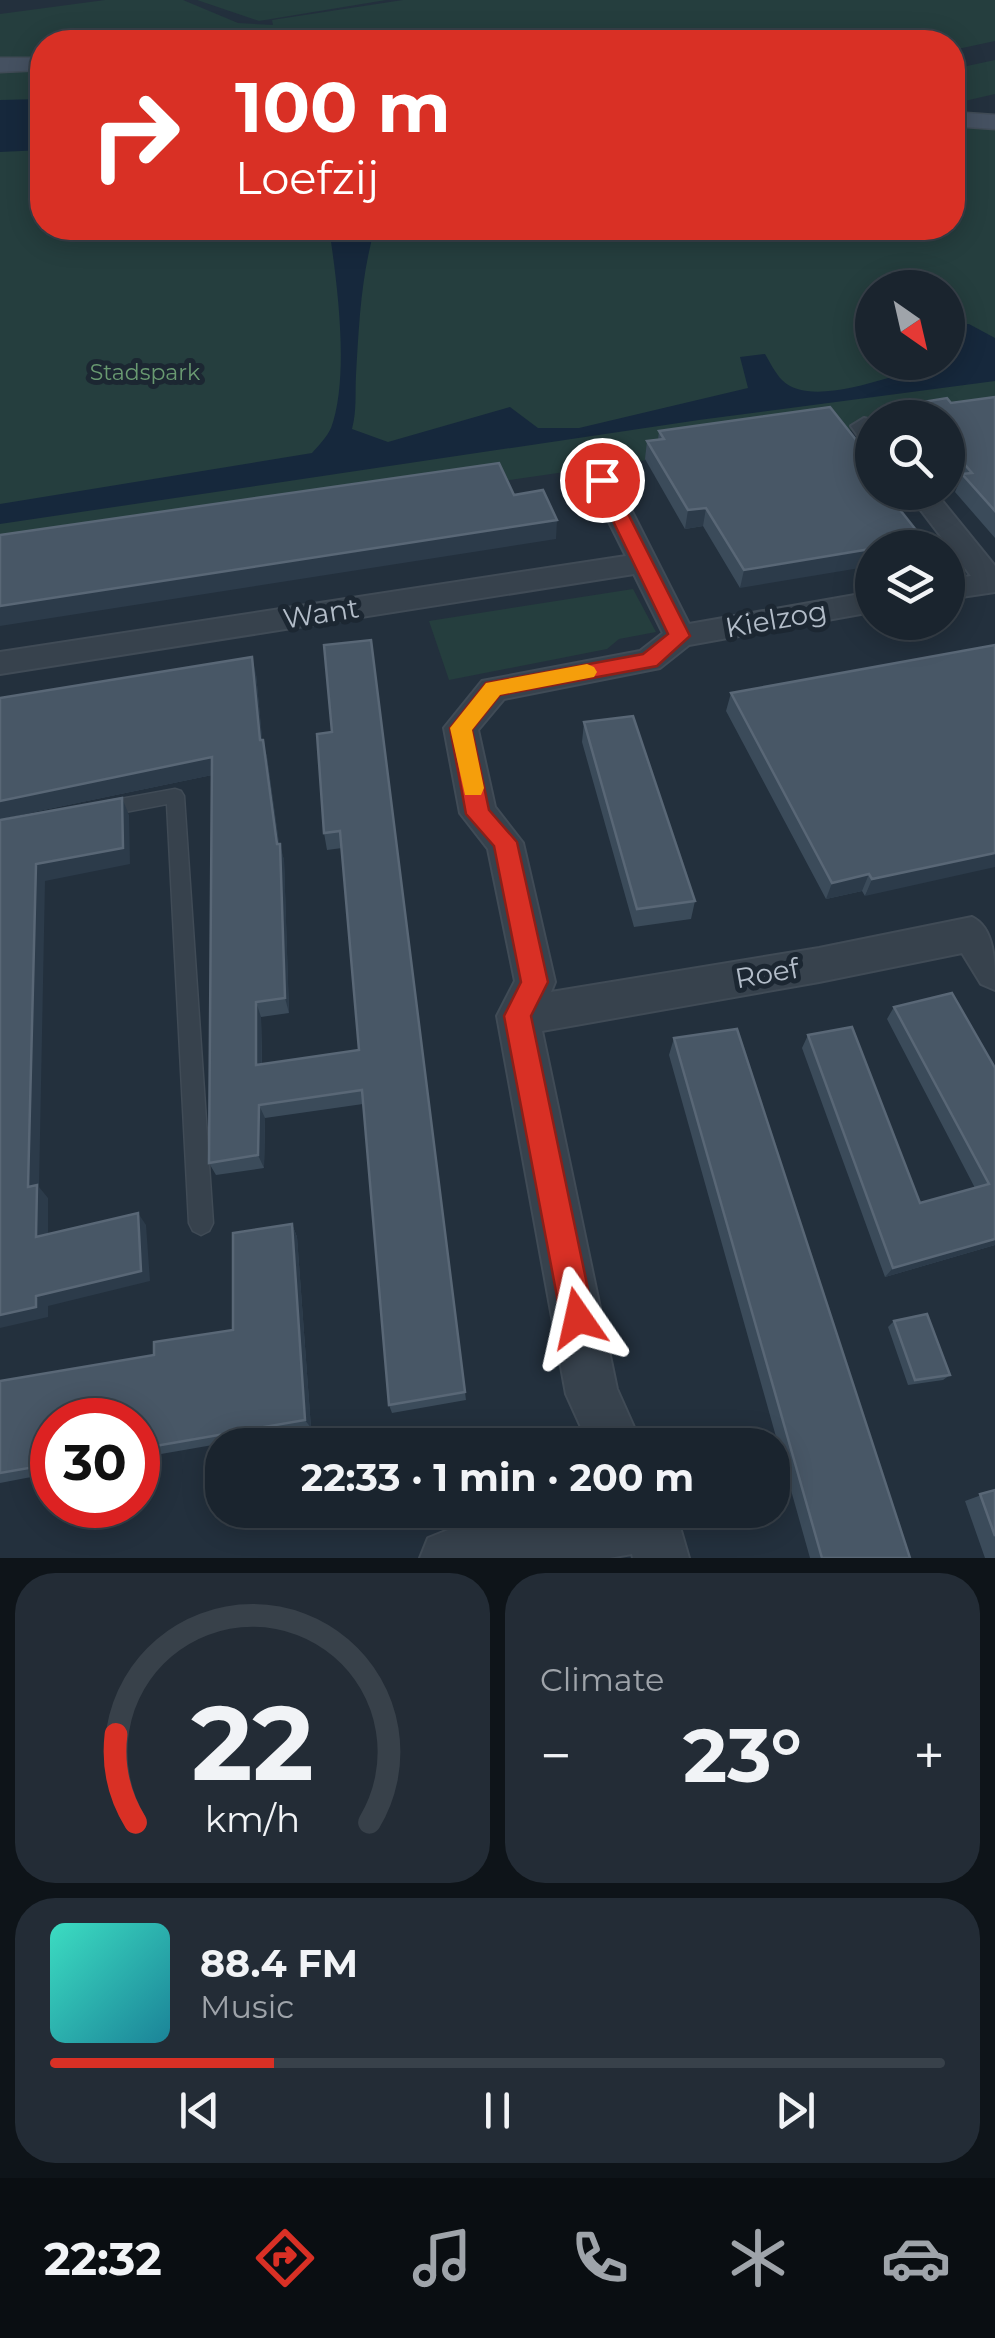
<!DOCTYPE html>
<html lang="en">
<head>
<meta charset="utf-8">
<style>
	:root { --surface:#1a242e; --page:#232c36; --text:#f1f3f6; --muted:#9fa4aa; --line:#38414a; --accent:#d93025 }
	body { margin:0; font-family:Montserrat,sans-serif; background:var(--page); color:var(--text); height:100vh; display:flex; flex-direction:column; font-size:38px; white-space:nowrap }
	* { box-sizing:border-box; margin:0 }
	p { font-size:32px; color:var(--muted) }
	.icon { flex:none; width:55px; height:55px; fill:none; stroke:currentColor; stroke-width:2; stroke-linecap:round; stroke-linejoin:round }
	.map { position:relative; height:1558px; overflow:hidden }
	.details { display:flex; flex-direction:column; gap:15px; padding:15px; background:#0e1419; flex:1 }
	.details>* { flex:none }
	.top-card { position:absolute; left:30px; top:30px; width:935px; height:210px; border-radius:40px; box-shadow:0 5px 25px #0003,0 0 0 2px var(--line); background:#d93025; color:#fff; overflow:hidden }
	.needle { width:65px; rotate:146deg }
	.fabs { position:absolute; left:855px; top:270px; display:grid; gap:20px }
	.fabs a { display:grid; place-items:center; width:110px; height:110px; border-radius:50%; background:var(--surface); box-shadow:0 5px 25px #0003,0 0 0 2px var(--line); font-size:50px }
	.speed { position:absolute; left:30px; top:1398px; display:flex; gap:20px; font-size:50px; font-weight:700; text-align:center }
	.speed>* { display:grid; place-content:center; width:130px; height:130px; border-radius:50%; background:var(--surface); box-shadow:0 5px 25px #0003,0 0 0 2px var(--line); line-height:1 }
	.speed .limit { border:15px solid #d22; background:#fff; color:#111 }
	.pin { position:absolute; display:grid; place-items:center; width:85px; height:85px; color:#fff; margin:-42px; border:5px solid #fff; border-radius:50%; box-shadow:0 2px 10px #0007 }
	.me { position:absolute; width:110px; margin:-55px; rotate:349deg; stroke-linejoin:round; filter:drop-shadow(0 0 8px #0008) }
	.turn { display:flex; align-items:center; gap:35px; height:210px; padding:0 40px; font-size:45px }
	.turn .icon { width:130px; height:130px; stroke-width:2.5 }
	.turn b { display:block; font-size:70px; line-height:85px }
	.big { font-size:75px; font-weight:700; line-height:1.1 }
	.details .card { flex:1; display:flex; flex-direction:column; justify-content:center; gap:15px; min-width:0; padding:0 35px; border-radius:40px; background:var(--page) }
	.details .dial { align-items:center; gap:0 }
	.dial svg { height:260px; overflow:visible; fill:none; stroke:var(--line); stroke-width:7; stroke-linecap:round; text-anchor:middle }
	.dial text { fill:var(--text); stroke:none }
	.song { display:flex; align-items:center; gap:30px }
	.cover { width:120px; height:120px; border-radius:15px; background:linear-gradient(135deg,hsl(170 70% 55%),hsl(190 70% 35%)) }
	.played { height:10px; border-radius:5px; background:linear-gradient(90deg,var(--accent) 25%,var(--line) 25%) }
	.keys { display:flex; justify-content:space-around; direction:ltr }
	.heat { display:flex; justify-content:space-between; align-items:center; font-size:55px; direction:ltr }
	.details .tiles { flex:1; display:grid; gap:15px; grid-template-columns:1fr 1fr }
	.card:last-child { grid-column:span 2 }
	.trip { position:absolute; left:205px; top:1428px; width:585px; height:100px; border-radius:40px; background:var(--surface); box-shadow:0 5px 25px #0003,0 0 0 2px var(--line); font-weight:700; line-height:100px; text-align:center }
	.tabs { display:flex; height:160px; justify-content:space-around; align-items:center; background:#0a0e12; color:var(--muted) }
	.tabs .icon { width:70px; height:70px }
	.tabs .current { color:var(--accent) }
	.tabs b { font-size:45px; color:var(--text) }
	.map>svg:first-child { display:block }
	.green { fill:#253e3e; fill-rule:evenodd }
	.water { fill:#16283c }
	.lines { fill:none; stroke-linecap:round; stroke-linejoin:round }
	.lane-casing { stroke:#404b56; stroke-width:3 }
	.street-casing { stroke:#404b56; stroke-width:4 }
	.secondary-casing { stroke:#404b56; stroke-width:3 }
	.lane { fill:#37424d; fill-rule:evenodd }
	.street { fill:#37424d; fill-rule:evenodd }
	.secondary { fill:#455161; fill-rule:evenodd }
	.wall { fill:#3b4b5a }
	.shaded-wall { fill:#2c3b4a }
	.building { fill:#485766; stroke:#596776; stroke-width:2.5 }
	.route { fill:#d93025; stroke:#8d1f18; stroke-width:2.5 }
	.slow { fill:#f59e0b }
	.labels { text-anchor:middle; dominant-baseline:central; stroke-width:10; stroke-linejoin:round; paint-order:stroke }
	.far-park-label { font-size:22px; fill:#699a71; stroke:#1c2732 }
	.street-label { font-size:28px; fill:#b3bdc9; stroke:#1c2732 }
</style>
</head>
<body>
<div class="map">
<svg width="995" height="1558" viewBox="0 0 995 1558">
	<rect width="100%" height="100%" fill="#23303d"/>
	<path class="green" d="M 105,0 L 183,0 L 238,23 L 273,25 L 272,20 L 403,0 L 995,0 L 995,41 L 953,50 L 952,42 L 42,42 L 42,60 L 0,61 L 0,14 Z
		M 197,0 L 386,0 L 259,21 Z
		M 995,60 L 995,94 L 956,103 L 953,109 L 953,69 Z
		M 42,68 L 42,228 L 952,228 L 953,128 L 995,129 L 995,408 L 933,417 L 872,418 L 872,427 L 853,430 L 0,554 L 0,69 ZM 872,288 L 948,288 L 948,362 L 872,362 Z
		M 633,589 L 656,632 L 619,639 L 607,649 L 449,680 L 429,621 Z"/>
	<path class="water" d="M 42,99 L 42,150 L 0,152 L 0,100 Z
		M 329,228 L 375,228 C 361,276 359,324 356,375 C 355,394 357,410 352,429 L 388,442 L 510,407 L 538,428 L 579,428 L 748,388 L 740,357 L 765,354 C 770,362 775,373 782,380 C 815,413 910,366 948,362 L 948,325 L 969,324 L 995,338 L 995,381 L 699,420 L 0,524 L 0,504 L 312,453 C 318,446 327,437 331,428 C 350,376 337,282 329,228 Z"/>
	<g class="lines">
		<defs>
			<path id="lane" d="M 175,789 L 181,791 L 184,796 L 213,1223 L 209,1231 L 201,1235 L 193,1231 L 189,1223 L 167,804 L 104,816 L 98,814 L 95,809 L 98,804 L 104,802 Z"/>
			<path id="street" d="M 864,418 L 872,420 L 872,445 L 863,443 L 851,426 Z
				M 602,472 L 616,480 L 689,624 L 872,592 L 872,612 L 689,645 L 660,668 L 504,699 L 478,730 L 495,807 L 523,843 L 555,982 L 551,992 L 819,948 L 972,917 C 995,928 995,962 995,990 L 981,984 L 962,953 L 819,982 L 542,1031 L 617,1389 L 642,1445 L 589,1445 L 566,1394 L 497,1016 L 515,981 L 488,849 L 460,813 L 444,728 L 482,681 L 640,651 L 663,633 L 634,574 L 0,674 L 0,652 L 626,556 L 588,480 Z
				M 907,492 L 935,492 L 995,566 L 995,592 L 948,599 L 948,579 L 971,576 Z
				M 568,1510 L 675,1510 L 689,1558 L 633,1558 L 632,1554 L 609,1558 L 420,1558 L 428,1538 L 448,1530 Z"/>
			<path id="secondary" d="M 0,58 L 42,58 L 42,70 L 0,72 Z
				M 952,112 L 995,115 L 995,129 L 952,126 Z"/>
		</defs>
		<use href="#lane" class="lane-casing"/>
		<use href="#street" class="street-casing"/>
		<use href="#secondary" class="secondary-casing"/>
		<use href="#lane" class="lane"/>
		<use href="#street" class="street"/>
		<use href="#secondary" class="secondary"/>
	</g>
	<path class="wall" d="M 995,397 L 995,538 L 955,492 L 959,483 L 948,470 L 948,418 L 906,418 L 910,404 L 951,403 Z
		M 830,407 L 740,588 L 703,526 L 685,529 L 645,459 L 647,441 L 658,440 L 659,431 Z
		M 371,640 L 466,1400 L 392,1413 L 389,1405 L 363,1104 L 265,1118 L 264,1168 L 216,1175 L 209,1163 L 212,775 L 0,819 L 256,674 L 262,740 L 267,757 L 279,844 L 284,860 L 289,1013 L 261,1017 L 262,1064 L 359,1050 L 342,848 L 327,850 L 324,833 L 332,732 Z
		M 995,645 L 865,896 L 862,891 L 826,899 L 726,711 L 731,693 Z
		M 584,722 L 695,901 L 691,919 L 634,927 L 582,742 Z
		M 894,1007 L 995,1068 L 995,1245 L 885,1277 L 802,1048 L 808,1035 L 920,1203 L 975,1188 L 887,1019 Z
		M 674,1038 L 910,1558 L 810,1558 L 669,1055 Z
		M 292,1224 L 297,1237 L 311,1428 L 138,1458 L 138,1420 L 52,1420 L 52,1473 L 0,1483 L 0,1381 L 154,1355 L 233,1330 Z
		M 894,1321 L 950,1375 L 943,1380 L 908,1385 L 888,1327 Z
		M 995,1490 L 995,1558 L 985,1558 L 965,1501 Z"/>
	<path class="shaded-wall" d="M 900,494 L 894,512 L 889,496 Z
		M 706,508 L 703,526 L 685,529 L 688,510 Z
		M 557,520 L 556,539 L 0,626 L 0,606 Z
		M 924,540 L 921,548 L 879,548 Z
		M 872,549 L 872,566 L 740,588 L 744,570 Z
		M 252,657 L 256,674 L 264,757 L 260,740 Z
		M 263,740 L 267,757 L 281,857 L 280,844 L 284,860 L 289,1013 L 285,998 Z
		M 212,757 L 217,774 L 0,819 L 0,801 Z
		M 122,798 L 129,815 L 130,864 L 45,881 L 39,1187 L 48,1198 L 48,1249 L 36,1237 L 28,1187 L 36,864 Z
		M 995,853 L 995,867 L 865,896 L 872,879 Z
		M 869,874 L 862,891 L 826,899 L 832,883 Z
		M 256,1002 L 261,1017 L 262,1079 L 256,1065 Z
		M 259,1105 L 265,1118 L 264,1168 L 258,1155 Z
		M 138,1213 L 146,1225 L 150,1281 L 48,1306 L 48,1317 L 0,1328 L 0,1315 L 36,1296 Z
		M 292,1224 L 297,1237 L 311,1428 L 305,1420 Z
		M 995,1239 L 995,1245 L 885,1277 L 893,1268 Z"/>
	<path class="building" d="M 995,397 L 995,511 L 962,474 L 972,473 L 948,445 L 948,418 L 923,418 L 910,404 L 947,398 L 951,403 Z
		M 830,407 L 872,460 L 872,492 L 899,492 L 900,494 L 889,496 L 924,540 L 744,570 L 706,508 L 688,510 L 647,441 L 664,439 L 659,431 Z
		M 499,463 L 514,495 L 543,490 L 557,520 L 0,606 L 0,535 Z
		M 371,640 L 465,1392 L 389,1405 L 362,1090 L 259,1105 L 258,1155 L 209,1163 L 212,757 L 0,801 L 0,698 L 252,657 L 260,740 L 263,740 L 277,844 L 280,844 L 285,998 L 256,1002 L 256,1065 L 359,1050 L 340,831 L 324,833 L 317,734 L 332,732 L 324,645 Z
		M 995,645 L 995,853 L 872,879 L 869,874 L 832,883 L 731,693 Z
		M 633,716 L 695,901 L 637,909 L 584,722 Z
		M 122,798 L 123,848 L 36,864 L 28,1187 L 37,1185 L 36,1237 L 138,1213 L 141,1271 L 36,1296 L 36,1307 L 0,1315 L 0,820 Z
		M 952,993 L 995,1068 L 995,1239 L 893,1268 L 808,1035 L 852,1027 L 920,1203 L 989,1184 L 894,1007 Z
		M 737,1029 L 910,1558 L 822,1558 L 674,1038 Z
		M 292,1224 L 305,1420 L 138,1449 L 138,1420 L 52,1420 L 52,1464 L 0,1473 L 0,1381 L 154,1355 L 154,1342 L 233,1330 L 233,1233 Z
		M 927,1314 L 950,1375 L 915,1380 L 894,1321 Z
		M 995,1490 L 995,1536 L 980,1494 Z"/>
	<path class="route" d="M 602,475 L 611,480 L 690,636 L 657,666 L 500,695 L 472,730 L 489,810 L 517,842 L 548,982 L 531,1016 L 594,1318 L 589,1330 L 578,1334 L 566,1330 L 561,1318 L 504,1016 L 521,982 L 494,846 L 466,814 L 450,728 L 486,683 L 643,654 L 668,634 L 593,480 Z"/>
	<path class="slow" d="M 587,664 L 594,667 L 597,672 L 594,677 L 500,695 L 472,730 L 484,788 L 481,795 L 465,795 L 450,728 L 486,683 Z"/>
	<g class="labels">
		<g class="far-park-label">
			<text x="145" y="372">Stadspark</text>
		</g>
		<g class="street-label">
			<text transform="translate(321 613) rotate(-9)">Want</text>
			<text transform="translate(776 619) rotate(-10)">Kielzog</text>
			<text transform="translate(767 973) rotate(-10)">Roef</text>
		</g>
	</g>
</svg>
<div class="fabs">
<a><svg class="needle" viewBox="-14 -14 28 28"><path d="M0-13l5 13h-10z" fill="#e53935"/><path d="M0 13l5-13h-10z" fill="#9fa4aa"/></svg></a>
<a><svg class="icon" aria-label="search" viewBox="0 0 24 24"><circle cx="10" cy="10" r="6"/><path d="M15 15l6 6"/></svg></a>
<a><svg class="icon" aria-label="layers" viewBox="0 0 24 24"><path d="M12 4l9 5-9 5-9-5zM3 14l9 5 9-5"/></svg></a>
</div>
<div class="speed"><div class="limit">30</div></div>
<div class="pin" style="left:602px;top:480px;background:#d93025"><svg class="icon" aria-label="arrive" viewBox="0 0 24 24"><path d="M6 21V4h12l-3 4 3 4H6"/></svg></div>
<svg class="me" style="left:578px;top:1318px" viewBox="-20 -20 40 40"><path d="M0-17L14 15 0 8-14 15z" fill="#d93025" stroke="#fff" stroke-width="4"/></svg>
<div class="trip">22:33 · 1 min · 200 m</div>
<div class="top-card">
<div class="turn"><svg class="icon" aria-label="right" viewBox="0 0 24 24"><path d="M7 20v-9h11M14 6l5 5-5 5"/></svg><div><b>100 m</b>Loefzij</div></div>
</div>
</div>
<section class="details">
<div class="tiles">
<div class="card dial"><svg viewBox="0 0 100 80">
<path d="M14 69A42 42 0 1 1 86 69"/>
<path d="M14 69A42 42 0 0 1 8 42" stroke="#d93025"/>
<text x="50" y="56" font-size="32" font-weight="700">22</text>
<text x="50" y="72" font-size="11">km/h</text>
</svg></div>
<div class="card"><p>Climate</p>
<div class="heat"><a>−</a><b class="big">23°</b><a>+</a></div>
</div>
<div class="card">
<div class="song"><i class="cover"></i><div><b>88.4 FM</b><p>Music</p></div></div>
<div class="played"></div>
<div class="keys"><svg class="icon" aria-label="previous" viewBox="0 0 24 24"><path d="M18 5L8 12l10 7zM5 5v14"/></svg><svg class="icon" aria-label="pause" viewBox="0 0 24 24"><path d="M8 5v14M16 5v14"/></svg><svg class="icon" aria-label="next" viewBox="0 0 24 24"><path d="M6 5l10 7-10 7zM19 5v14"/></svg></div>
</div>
</div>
</section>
<nav class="tabs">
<b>22:32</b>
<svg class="icon current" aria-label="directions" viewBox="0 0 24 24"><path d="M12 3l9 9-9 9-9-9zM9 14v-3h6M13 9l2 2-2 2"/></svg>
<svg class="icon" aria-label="music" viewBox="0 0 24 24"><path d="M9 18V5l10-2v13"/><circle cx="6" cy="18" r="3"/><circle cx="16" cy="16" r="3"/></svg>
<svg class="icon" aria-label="phone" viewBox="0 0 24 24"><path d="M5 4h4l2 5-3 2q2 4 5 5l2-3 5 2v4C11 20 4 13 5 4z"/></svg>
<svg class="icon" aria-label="climate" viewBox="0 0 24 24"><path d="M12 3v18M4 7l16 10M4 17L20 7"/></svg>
<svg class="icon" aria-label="car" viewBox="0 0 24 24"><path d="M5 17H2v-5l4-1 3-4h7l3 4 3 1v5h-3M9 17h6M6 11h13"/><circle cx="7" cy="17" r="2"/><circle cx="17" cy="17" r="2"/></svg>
</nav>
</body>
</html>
